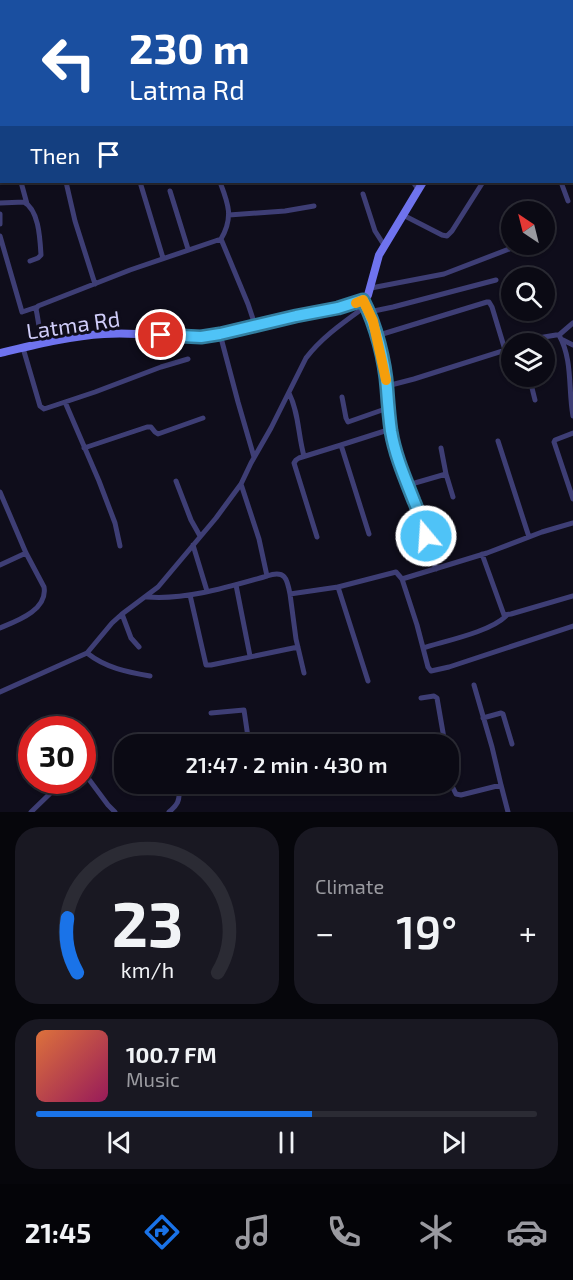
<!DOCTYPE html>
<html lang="en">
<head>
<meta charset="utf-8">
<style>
	:root { --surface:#0b0a14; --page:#191822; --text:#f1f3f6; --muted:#9a9aa0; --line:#2b2b34; --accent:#1a73e8 }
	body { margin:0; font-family:"Exo 2",sans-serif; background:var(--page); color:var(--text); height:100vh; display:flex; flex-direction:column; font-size:22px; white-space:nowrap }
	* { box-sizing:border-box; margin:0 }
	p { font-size:20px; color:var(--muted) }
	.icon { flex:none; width:33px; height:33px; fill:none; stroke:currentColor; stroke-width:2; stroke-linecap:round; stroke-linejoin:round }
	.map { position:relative; height:812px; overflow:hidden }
	.drawer { display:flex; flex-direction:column; gap:15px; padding:15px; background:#06060b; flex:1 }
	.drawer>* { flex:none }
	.top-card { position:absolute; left:0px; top:0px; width:573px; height:183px; box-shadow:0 2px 4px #0004,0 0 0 2px var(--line); background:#1a4fa0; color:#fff; overflow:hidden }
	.needle { width:39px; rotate:325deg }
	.controls { position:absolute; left:501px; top:201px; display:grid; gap:12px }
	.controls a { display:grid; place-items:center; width:54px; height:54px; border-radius:50%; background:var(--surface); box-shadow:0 2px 4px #0004,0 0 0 2px var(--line); font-size:30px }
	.speed { position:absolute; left:18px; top:716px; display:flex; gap:12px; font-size:30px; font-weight:700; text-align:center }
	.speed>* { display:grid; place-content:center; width:78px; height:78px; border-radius:50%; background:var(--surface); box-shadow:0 2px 4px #0004,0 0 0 2px var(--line); line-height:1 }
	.speed .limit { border:9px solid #d22; background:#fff; color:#111 }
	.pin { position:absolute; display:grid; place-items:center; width:51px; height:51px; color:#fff; margin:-26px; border:3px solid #fff; border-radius:50%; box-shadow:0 2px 6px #0007 }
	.me { position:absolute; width:66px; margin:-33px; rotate:342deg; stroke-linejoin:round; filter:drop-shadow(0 0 4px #0008) }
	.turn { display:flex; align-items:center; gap:21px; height:126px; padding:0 30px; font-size:27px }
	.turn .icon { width:78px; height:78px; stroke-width:2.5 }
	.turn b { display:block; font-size:42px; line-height:51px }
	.then { display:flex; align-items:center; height:57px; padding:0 30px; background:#0003; gap:12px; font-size:22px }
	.big { font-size:45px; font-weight:600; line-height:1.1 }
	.drawer .widget { flex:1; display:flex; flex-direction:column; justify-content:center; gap:9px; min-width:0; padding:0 21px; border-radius:24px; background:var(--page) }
	.drawer .dial { align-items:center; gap:0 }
	.dial svg { height:156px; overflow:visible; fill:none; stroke:var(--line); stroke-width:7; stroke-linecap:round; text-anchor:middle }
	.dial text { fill:var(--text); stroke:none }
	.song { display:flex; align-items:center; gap:18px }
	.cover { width:72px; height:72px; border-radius:9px; background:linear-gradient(135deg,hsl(20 70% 55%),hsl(330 70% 35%)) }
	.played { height:6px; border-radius:3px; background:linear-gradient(90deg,var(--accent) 55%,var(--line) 55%) }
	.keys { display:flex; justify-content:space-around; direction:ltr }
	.heat { display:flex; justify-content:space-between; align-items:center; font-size:33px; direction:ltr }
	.drawer .tiles { flex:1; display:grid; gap:15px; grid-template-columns:1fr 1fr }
	.widget:last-child { grid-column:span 2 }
	.trip { position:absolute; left:114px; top:734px; width:345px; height:60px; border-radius:24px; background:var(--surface); box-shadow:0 2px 4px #0004,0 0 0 2px var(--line); font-weight:600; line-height:60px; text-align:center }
	.tabs { display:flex; height:96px; justify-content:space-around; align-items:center; background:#040408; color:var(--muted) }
	.tabs .icon { width:42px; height:42px }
	.tabs .active { color:var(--accent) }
	.tabs b { font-size:27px; color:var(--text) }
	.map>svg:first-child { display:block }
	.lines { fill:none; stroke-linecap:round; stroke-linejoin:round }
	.street { stroke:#3e3e75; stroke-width:5 }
	.secondary { stroke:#6f73ee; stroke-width:8 }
	.route-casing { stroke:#337fa1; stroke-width:15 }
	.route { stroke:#4fc3f7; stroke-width:10 }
	.slow { stroke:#f59e0b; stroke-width:10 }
	.labels { text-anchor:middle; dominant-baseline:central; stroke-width:6; stroke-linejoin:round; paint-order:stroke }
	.street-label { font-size:22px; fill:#d0cdf9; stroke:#0f0d1b }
</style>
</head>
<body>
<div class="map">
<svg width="573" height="812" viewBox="0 0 573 812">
	<rect width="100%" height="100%" fill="#0f0d1b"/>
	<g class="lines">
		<path class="street" d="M 48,0 L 48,2
			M 137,0 L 137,2
			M 197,0 L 198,2
			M 291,0 L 292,2
			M 351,0 L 351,2
			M 401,0 L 402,2
			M 452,0 L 453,2
			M 20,2 L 26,0
			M 389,2 L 392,0
			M 0,7 L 2,6
			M 572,88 L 573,88
			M 0,96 L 2,96
			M 0,182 L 6,182
			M 21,182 L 27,204
			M 66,182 L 75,221 L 95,284
			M 140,182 L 163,258
			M 413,182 L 418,189
			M 561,182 L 568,201
			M 170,191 L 188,249
			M 363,194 L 375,231 L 384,245
			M 0,203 L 24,202 C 39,210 40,239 41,255 L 38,258 L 30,261
			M 0,214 L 0,224
			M 229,215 L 285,211 L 314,206
			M 403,215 L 442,235 L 447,236 L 452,231 L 483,182
			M 0,236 L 22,312 L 37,307
			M 221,239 L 248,304 L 255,325
			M 371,288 L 444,274 L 517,246
			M 365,305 L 373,321 L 384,368 L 387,386 L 391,429 L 397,455 L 415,503 L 436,569
			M 369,312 L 393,307 L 496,280
			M 220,334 L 238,402 L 254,457
			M 559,335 L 573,323
			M 376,336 L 487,302 L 489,302 L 492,307 L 505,350
			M 561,339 L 573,345
			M 42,344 L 37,314 L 36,309 L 38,306 L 130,270 L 221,239 C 234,217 228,203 220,182
			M 523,344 L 538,338 L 556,335 L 559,335 C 573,360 568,389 573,416
			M 23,348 L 40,406 L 44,409 L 95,392 L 161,367 L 188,359
			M 529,376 L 535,400
			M 387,386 L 414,379 L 512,348
			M 289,393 C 299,413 298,435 304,456
			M 342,397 L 346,418 L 348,422 L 388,408
			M 65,402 L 99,481 L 115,523 L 120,546
			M 573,433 L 555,440 L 554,442 L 573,499
			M 498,441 L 529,537
			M 84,448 L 147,427 L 151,427 L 155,432 L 158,434 L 203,418
			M 446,474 L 453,497
			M 176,481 L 191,520 L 200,536
			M 408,485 L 446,474 L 441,448
			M 0,492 L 26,553 L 44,587 C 48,610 17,621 0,628
			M 369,534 L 341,445 L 391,429
			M 317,537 L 294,463 L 296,460 L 299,458 L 341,445
			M 193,545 L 207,591
			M 482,554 L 504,615 L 511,614 L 573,596
			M 0,565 L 26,553
			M 402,579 L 487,553 L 542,532 L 573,523
			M 236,585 L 250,656
			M 290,594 C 287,578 285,570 267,576 L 259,539 L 241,484 L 251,463 L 271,428 L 306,358 C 322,337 344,322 366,306
			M 190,595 L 206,665 L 211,665 L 298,647
			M 147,597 C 187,600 228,587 267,576
			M 122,614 L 131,638 L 139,647
			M 423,648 C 445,641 490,632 506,616
			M 87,653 C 106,668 127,672 150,676
			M 304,673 L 296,639 L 290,594 L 338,587
			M 368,681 L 338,587 L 396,572 L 402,579 L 417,625 L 428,667 L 431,671 L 449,667 L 573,626
			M 474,685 L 492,747 L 501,785
			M 0,692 L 87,653 L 112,623 L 122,614 L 158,587 L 216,518 L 241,484
			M 421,698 L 434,696 L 437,698 L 445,744
			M 211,713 L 244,710 L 249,744
			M 483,718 L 501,713 L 503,714 L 512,744
			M 352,737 L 353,744
			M 448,767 L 452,786 L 456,794 L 461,795 L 501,785 L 508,812
			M 82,770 L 108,805 L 115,812
			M 295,783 L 309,783
			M 31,812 L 64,780
			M 169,812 C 183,800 177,798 181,783"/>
		<path class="secondary" d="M 558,2 L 559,0
			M 0,353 C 34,345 69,336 104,334 C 136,331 168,338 200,337 C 232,335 263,323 294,316 C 315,312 337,310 357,303 C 362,301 365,299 368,295 L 379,255 L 423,182"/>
	</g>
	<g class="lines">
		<defs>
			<path id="route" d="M 161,335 L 201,337 L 220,334 L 296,316 L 338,308 L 363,300 C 376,325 385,361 387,389 C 388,403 389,417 391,431 C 395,455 405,478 414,501 C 419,512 422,524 426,536"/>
		</defs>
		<use href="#route" class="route-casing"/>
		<use href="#route" class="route"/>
		<path class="slow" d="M 356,303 L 363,300 L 373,321 L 386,380"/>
	</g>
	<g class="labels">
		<g class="street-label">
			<text transform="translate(73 324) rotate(-8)">Latma Rd</text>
		</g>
	</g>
</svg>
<div class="controls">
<a><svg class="needle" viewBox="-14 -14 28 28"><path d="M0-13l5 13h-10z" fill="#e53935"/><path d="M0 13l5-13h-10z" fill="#9a9aa0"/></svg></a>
<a><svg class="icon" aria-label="search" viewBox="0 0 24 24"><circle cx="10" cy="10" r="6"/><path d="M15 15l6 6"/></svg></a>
<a><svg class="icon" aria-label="layers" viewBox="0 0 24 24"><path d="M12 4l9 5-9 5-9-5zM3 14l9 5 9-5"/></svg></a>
</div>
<div class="speed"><div class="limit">30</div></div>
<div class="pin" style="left:161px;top:335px;background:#d93025"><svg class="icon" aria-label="arrive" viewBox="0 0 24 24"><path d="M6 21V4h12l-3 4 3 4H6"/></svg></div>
<svg class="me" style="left:426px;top:536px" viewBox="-20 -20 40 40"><circle r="17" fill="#4fc3f7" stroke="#fff" stroke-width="3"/><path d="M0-11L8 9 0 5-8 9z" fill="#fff"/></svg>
<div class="trip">21:47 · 2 min · 430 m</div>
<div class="top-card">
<div class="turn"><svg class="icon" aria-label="left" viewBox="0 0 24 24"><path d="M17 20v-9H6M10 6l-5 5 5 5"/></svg><div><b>230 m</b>Latma Rd</div></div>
<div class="then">Then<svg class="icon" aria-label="arrive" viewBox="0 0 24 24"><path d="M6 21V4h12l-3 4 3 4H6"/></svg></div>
</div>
</div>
<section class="drawer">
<div class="tiles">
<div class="widget dial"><svg viewBox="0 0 100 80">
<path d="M14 69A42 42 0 1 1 86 69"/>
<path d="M14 69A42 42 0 0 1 9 41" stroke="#1a73e8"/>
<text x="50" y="56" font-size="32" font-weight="700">23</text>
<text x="50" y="72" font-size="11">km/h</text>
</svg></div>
<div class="widget"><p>Climate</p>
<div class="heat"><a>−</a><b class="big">19°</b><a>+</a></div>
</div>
<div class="widget">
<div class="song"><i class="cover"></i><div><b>100.7 FM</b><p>Music</p></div></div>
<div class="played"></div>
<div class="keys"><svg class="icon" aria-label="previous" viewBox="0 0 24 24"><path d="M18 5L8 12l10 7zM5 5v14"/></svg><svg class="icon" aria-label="pause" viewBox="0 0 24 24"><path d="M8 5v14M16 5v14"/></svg><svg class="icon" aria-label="next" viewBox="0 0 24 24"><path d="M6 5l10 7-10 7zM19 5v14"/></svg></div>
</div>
</div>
</section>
<nav class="tabs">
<b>21:45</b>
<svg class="icon active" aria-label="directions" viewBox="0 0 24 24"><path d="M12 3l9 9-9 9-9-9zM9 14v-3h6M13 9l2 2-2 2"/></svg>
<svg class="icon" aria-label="music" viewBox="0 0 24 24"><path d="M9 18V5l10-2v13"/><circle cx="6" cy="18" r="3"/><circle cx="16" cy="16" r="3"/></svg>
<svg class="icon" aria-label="phone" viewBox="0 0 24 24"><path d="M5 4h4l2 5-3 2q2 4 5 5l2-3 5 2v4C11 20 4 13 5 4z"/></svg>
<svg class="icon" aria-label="climate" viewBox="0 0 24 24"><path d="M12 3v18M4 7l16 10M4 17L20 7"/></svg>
<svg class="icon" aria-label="car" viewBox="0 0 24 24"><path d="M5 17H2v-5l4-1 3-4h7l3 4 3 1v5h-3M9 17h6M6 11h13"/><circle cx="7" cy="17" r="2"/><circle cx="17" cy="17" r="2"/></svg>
</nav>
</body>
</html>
